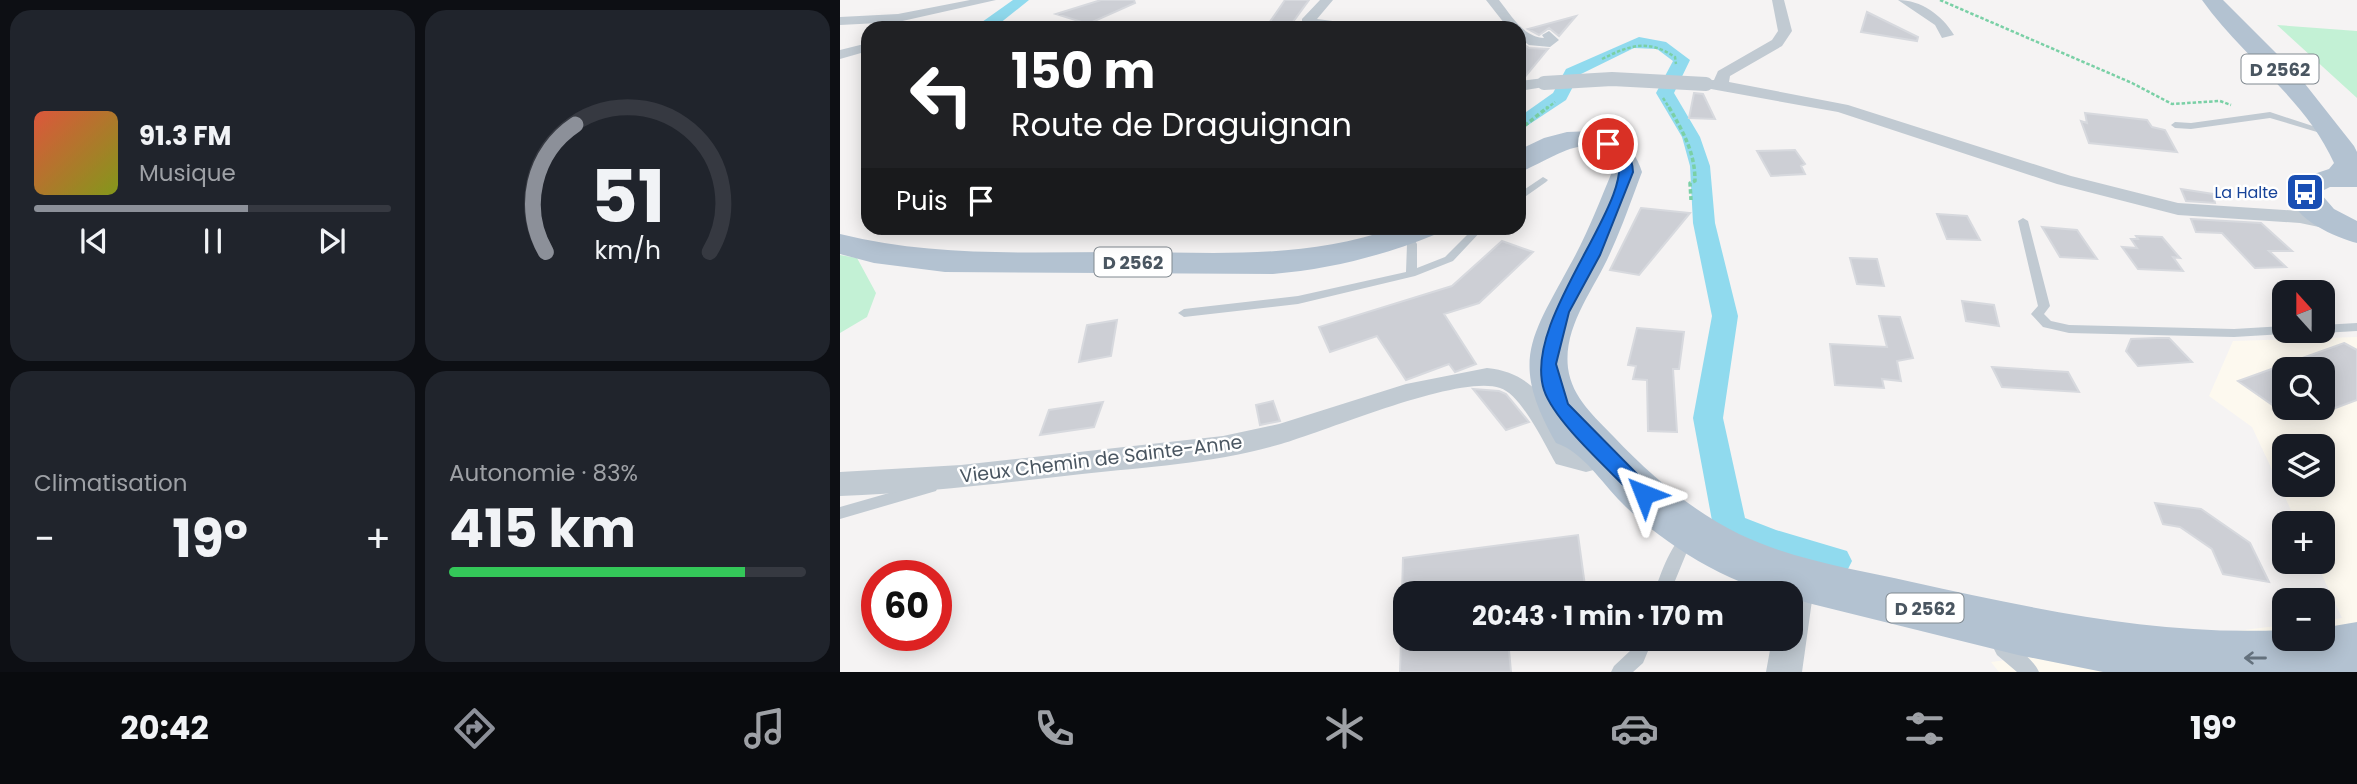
<!DOCTYPE html>
<html lang="fr">
<head>
<meta charset="utf-8">
<style>
	:root { --surface:#171b24; --page:#20242c; --text:#f1f3f6; --muted:#9ea1a6; --line:#363941; --accent:#8c9099 }
	body { margin:0; font-family:Poppins,sans-serif; background:var(--page); color:var(--text); height:100vh; display:flex; flex-direction:column; font-size:26px; white-space:nowrap }
	* { box-sizing:border-box; margin:0 }
	p { font-size:23px; color:var(--muted) }
	.icon { flex:none; width:38px; height:38px; fill:none; stroke:currentColor; stroke-width:2; stroke-linecap:round; stroke-linejoin:round }
	.map { position:relative; flex:1; overflow:hidden }
	.details { display:flex; flex-direction:column; gap:10px; padding:10px; background:#0d0f14; width:840px }
	.details>* { flex:none }
	.guide { position:absolute; left:21px; top:21px; width:665px; height:214px; border-radius:21px; box-shadow:0 4px 18px #0003; background:#202124; color:#fff; overflow:hidden }
	.needle { width:46px; rotate:339deg }
	.buttons { position:absolute; left:1432px; top:280px; display:grid; gap:14px }
	.buttons a { display:grid; place-items:center; width:63px; height:63px; border-radius:14px; background:var(--surface); box-shadow:0 4px 18px #0003; font-size:35px }
	.speed { position:absolute; left:21px; top:560px; display:flex; gap:14px; font-size:35px; font-weight:700; text-align:center }
	.speed>* { display:grid; place-content:center; width:91px; height:91px; border-radius:50%; background:var(--surface); box-shadow:0 4px 18px #0003; line-height:1 }
	.speed .limit { border:10px solid #d22; background:#fff; color:#111 }
	.pin { position:absolute; display:grid; place-items:center; width:60px; height:60px; color:#fff; margin:-30px; border:4px solid #fff; border-radius:50%; box-shadow:0 2px 7px #0007 }
	.me { position:absolute; width:77px; margin:-38px; rotate:315deg; stroke-linejoin:round; filter:drop-shadow(0 0 5px #0008) }
	.turn { display:flex; align-items:center; gap:24px; height:147px; padding:0 35px; font-size:32px }
	.turn .icon { width:91px; height:91px; stroke-width:2.5 }
	.turn b { display:block; font-size:49px; line-height:60px }
	.then { display:flex; align-items:center; height:66px; padding:0 35px; background:#0003; gap:14px; font-size:26px }
	.big { font-size:52px; font-weight:700; line-height:1.1 }
	.details .widget { flex:1; display:flex; flex-direction:column; justify-content:center; gap:10px; min-width:0; padding:0 24px; border-radius:21px; background:var(--page) }
	.details .dial { align-items:center; gap:0 }
	.dial svg { height:182px; overflow:visible; fill:none; stroke:var(--line); stroke-width:7; stroke-linecap:round; text-anchor:middle }
	.dial text { fill:var(--text); stroke:none }
	.song { display:flex; align-items:center; gap:21px }
	.cover { width:84px; height:84px; border-radius:10px; background:linear-gradient(135deg,hsl(10 70% 55%),hsl(70 70% 35%)) }
	.played { height:7px; border-radius:4px; background:linear-gradient(90deg,var(--accent) 60%,var(--line) 60%) }
	.keys { display:flex; justify-content:space-around; direction:ltr }
	.heat { display:flex; justify-content:space-between; align-items:center; font-size:38px; direction:ltr }
	.charge { height:10px; border-radius:5px; background:linear-gradient(90deg,#34c759 83%,var(--line) 0) }
	.details .tiles { flex:1; display:grid; gap:10px; grid-template-columns:repeat(2,1fr) }
	.trip { position:absolute; left:553px; top:581px; width:410px; height:70px; border-radius:21px; background:var(--surface); box-shadow:0 4px 18px #0003; font-weight:700; line-height:70px; text-align:center }
	.tab-bar { display:flex; height:112px; justify-content:space-around; align-items:center; background:#090b0e; color:var(--muted) }
	.tab-bar .icon { width:49px; height:49px }
	.tab-bar .selected { color:var(--accent) }
	.tab-bar b { font-size:32px; color:var(--text) }
	main { display:flex; flex:1; min-height:0 }
	.map>svg:first-child { display:block }
	.commercial { fill:#fdf9ef; fill-rule:evenodd }
	.green { fill:#c3f1d5 }
	.lines { fill:none; stroke-linecap:round; stroke-linejoin:round }
	.canal { fill:#90daee; fill-rule:evenodd }
	.building { fill:#cdcfd5; stroke:#d7d9de; stroke-width:2 }
	.path-far1 { stroke:#7ad0a6; stroke-width:2.5; stroke-dasharray:3.5 2; stroke-linecap:butt }
	.path { stroke:#7ad0a6; stroke-width:3.5; stroke-dasharray:4.5 2.5; stroke-linecap:butt }
	.lane { fill:#c1cad2; fill-rule:evenodd }
	.street { fill:#c1cad2; fill-rule:evenodd }
	.primary { fill:#b3c2d1; fill-rule:evenodd }
	.street-bridge { stroke:#c1cad2; stroke-width:14 }
	.oneway { stroke:#64717d }
	.route { fill:#1a73e8; stroke:#114b97; stroke-width:2 }
	.labels { text-anchor:middle; dominant-baseline:central; stroke-width:5; stroke-linejoin:round; paint-order:stroke }
	.far-transit-label { font-size:16px; fill:#164399; stroke:#fff; text-anchor:end }
	.shield { fill:#fff; stroke:#808990; stroke-width:2 }
	.shield-label { font-size:18px; font-weight:bold; fill:#4a5661 }
	.street-label { font-size:19px; fill:#4a5661; stroke:#fff }
</style>
</head>
<body>
<main>
<section class="details">
<div class="tiles">
<div class="widget">
<div class="song"><i class="cover"></i><div><b>91.3 FM</b><p>Musique</p></div></div>
<div class="played"></div>
<div class="keys"><svg class="icon" aria-label="previous" viewBox="0 0 24 24"><path d="M18 5L8 12l10 7zM5 5v14"/></svg><svg class="icon" aria-label="pause" viewBox="0 0 24 24"><path d="M8 5v14M16 5v14"/></svg><svg class="icon" aria-label="next" viewBox="0 0 24 24"><path d="M6 5l10 7-10 7zM19 5v14"/></svg></div>
</div>
<div class="widget dial"><svg viewBox="0 0 100 80">
<path d="M14 69A42 42 0 1 1 86 69"/>
<path d="M14 69A42 42 0 0 1 27 13" stroke="#8c9099"/>
<text x="50" y="56" font-size="32" font-weight="700">51</text>
<text x="50" y="72" font-size="11">km/h</text>
</svg></div>
<div class="widget"><p>Climatisation</p>
<div class="heat"><a>−</a><b class="big">19°</b><a>+</a></div>
</div>
<div class="widget"><p>Autonomie · 83%</p><b class="big">415 km</b><div class="charge"></div></div>
</div>
</section>
<div class="map">
<svg width="1517" height="672" viewBox="0 0 1517 672">
	<rect width="100%" height="100%" fill="#f5f3f3"/>
	<path class="commercial" d="M 1517,337 L 1517,672 L 1159,672 L 1151,662 L 1444,625 L 1444,639 L 1482,639 L 1482,621 L 1502,618 L 1476,562 L 1482,562 L 1482,523 L 1457,523 L 1412,427 L 1369,396 L 1393,341 ZM 1444,369 L 1482,369 L 1482,408 L 1444,408 ZM 1444,446 L 1482,446 L 1482,485 L 1444,485 Z"/>
	<path class="green" d="M 1437,25 L 1517,31 L 1517,98 Z
		M 0,255 L 17,258 L 36,293 L 27,317 L 0,333 Z"/>
	<g class="lines">
		<path class="canal" d="M 173,0 L 189,0 L 154,28 L 140,28 L 142,22 Z
			M 799,37 L 826,42 L 850,60 L 834,93 L 860,137 L 870,166 L 875,223 L 898,316 L 883,418 L 905,518 L 936,530 L 1007,551 L 1012,561 L 1007,571 C 977,582 908,549 878,536 L 873,526 L 853,418 L 872,316 L 853,223 L 850,166 L 842,137 L 816,93 L 833,61 L 817,49 L 794,48 L 739,75 L 726,100 L 679,131 L 679,117 L 713,93 L 726,69 Z"/>
	</g>
	<path class="building" d="M 261,0 L 294,0 L 295,3 L 248,24 L 216,14 Z
		M 445,0 L 469,0 L 450,26 L 427,26 Z
		M 1027,12 L 1078,37 L 1077,41 L 1021,32 Z
		M 736,16 L 719,36 L 709,28 L 699,35 L 688,29 Z
		M 679,41 L 689,48 L 708,49 L 684,78 L 679,78 Z
		M 854,93 L 863,94 L 875,119 L 849,118 Z
		M 1245,113 L 1307,120 L 1312,127 L 1325,130 L 1337,152 L 1249,143 L 1241,121 L 1247,123 Z
		M 955,150 L 965,164 L 961,166 L 965,174 L 931,176 L 917,151 Z
		M 1341,189 L 1373,194 L 1375,203 L 1346,201 Z
		M 801,208 L 850,213 L 799,275 L 770,270 Z
		M 1097,214 L 1127,216 L 1140,240 L 1107,239 Z
		M 1351,219 L 1421,223 L 1452,251 L 1429,251 L 1446,267 L 1415,268 L 1382,233 L 1356,232 Z
		M 1202,227 L 1237,230 L 1257,259 L 1220,257 Z
		M 1296,236 L 1322,237 L 1340,258 L 1333,257 L 1343,271 L 1298,269 L 1282,247 L 1297,248 L 1291,239 L 1298,239 Z
		M 662,241 L 693,252 L 639,303 L 604,314 L 636,364 L 615,372 L 609,364 L 566,380 L 537,336 L 490,352 L 479,327 L 612,286 Z
		M 1010,258 L 1037,259 L 1044,286 L 1017,284 Z
		M 1122,301 L 1154,305 L 1159,326 L 1126,321 Z
		M 1039,316 L 1060,317 L 1073,358 L 1057,361 L 1061,381 L 1042,379 L 1044,388 L 995,385 L 990,344 L 1047,347 Z
		M 277,320 L 271,356 L 239,362 L 247,325 Z
		M 797,328 L 844,332 L 839,369 L 833,369 L 837,432 L 808,431 L 807,380 L 793,379 L 796,366 L 788,365 Z
		M 1317,338 L 1329,338 L 1352,362 L 1298,366 L 1286,351 L 1291,339 Z
		M 1504,343 L 1517,350 L 1517,400 L 1482,413 L 1482,369 L 1444,369 L 1444,413 L 1398,381 Z
		M 1152,367 L 1228,372 L 1239,392 L 1162,387 Z
		M 633,389 L 659,391 L 666,394 L 689,422 L 666,430 Z
		M 433,401 L 440,421 L 420,425 L 416,405 Z
		M 263,402 L 254,427 L 200,435 L 209,410 Z
		M 1315,503 L 1361,509 L 1410,543 L 1429,582 L 1383,574 L 1372,549 L 1340,527 L 1323,524 Z
		M 738,535 L 746,593 L 562,593 L 563,558 Z
		M 561,639 L 668,639 L 671,672 L 560,672 Z"/>
	<g class="lines">
		<path class="path-far1" d="M 1100,0 L 1292,83 L 1332,104 L 1380,101 L 1391,105
			M 762,59 C 790,45 808,39 835,57 L 836,64
			M 823,98 L 830,109
			M 706,109 L 715,102"/>
		<path class="path" d="M 829,107 C 843,132 855,152 855,181 L 850,183 L 851,200
			M 679,130 L 708,107"/>
		<path class="lane" d="M 1430,112 L 1491,132 L 1487,135 L 1430,118 L 1351,129 L 1335,128 L 1331,125 L 1335,122 L 1351,123 Z
			M 703,177 L 708,180 L 706,182 L 679,201 L 679,193 Z
			M 1183,218 L 1188,221 L 1210,306 L 1204,314 L 1211,321 L 1229,325 L 1394,329 L 1444,326 L 1444,331 L 1450,331 L 1444,334 L 1394,337 L 1229,333 L 1203,327 L 1191,314 L 1198,306 L 1178,221 Z
			M 634,228 L 644,228 L 613,261 L 575,276 L 458,304 L 344,317 L 338,313 L 344,309 L 458,296 L 566,272 L 567,244 L 561,234 L 562,232 L 570,232 L 577,244 L 577,268 L 605,257 Z
			M 1517,323 L 1517,331 L 1482,333 L 1477,331 L 1482,331 L 1482,325 Z
			M 91,481 L 96,483 L 98,487 L 96,491 L 0,519 L 0,507 Z
			M 850,531 L 856,533 L 858,538 L 846,554 L 830,593 L 814,593 C 820,576 832,538 850,531 Z
			M 795,639 L 813,639 L 803,663 L 793,672 L 771,672 L 774,666 L 790,651 Z
			M 1163,641 C 1175,645 1194,660 1199,672 L 1177,672 L 1157,655 L 1154,649 L 1157,643 Z"/>
		<path class="street" d="M 130,0 L 156,0 L 58,22 L 0,25 L 0,17 L 58,14 Z
			M 480,0 L 493,0 L 477,19 L 516,24 L 523,28 L 462,25 L 462,19 Z
			M 646,0 L 659,0 C 671,15 683,37 704,38 L 702,35 L 709,31 L 719,40 L 710,47 L 689,45 L 679,38 L 679,28 L 668,28 Z
			M 932,0 L 944,0 L 952,31 L 942,46 L 890,76 L 889,82 L 1008,105 L 1231,176 L 1338,203 L 1460,211 L 1505,221 L 1508,225 L 1498,231 L 1460,223 L 1338,215 L 1217,184 L 998,112 L 860,87 L 860,81 L 874,80 L 878,71 L 932,40 L 938,31 Z
			M 1058,0 C 1081,0 1102,15 1114,35 L 1102,38 L 1095,25 Z
			M 544,24 L 555,25 L 557,28 L 537,28 Z
			M 28,43 L 28,51 L 0,59 L 0,50 Z
			M 704,78 L 712,83 L 710,86 L 679,91 L 679,81 Z
			M 647,368 C 698,373 710,410 736,448 C 751,453 762,444 776,448 L 780,456 L 776,464 L 746,472 L 716,464 C 705,445 681,394 660,388 C 619,374 487,431 441,444 C 377,463 309,467 242,474 C 162,483 81,493 0,496 L 0,472 L 121,465 L 383,436 L 439,424 L 566,384 Z
			M 958,565 L 970,569 L 975,579 L 962,672 L 926,672 L 932,639 L 950,639 L 950,593 L 939,593 L 946,569 Z"/>
		<path class="primary" d="M 1362,0 L 1383,0 L 1458,75 L 1514,146 L 1517,152 L 1517,187 L 1490,187 L 1482,191 L 1481,194 L 1494,209 L 1517,221 L 1517,243 C 1494,237 1434,212 1456,180 L 1489,169 L 1494,163 C 1465,98 1402,57 1362,0 Z
			M 727,132 C 760,129 792,136 802,172 C 792,198 783,225 771,251 C 755,289 723,325 728,368 C 732,398 755,417 774,437 C 811,476 851,510 899,534 C 953,560 1014,569 1072,582 C 1195,609 1317,636 1444,630 L 1444,639 L 1482,639 L 1482,628 L 1517,622 L 1517,672 L 1263,672 L 1178,655 L 968,603 L 950,597 L 950,593 C 898,593 818,540 782,503 C 761,482 743,452 716,443 C 670,362 690,339 730,265 C 747,235 759,203 772,172 C 761,117 704,165 679,172 L 679,150 L 704,138 Z
			M 554,228 L 599,228 L 594,235 C 542,256 490,269 433,274 L 105,272 L 34,263 L 0,254 L 0,234 C 93,257 186,252 281,252 C 375,252 464,260 554,228 Z"/>
		<path class="street-bridge" d="M 704,83 L 772,79 L 866,84"/>
	</g>
	<defs><path id="oneway-shaft" d="M-6 0H5M1.5-3L5.5 0L1.5 3" fill="none" stroke-width="1.6" stroke-linecap="round" stroke-linejoin="round" transform="scale(1.75)"/></defs>
	<use class="oneway" href="#oneway-shaft" transform="translate(1415 658) rotate(-180)"/>
	<path class="route" d="M 768,140 C 785,146 792,154 793,172 L 760,255 L 729,312 L 716,364 L 728,404 L 811,488 L 814,494 L 811,499 L 797,499 C 772,472 715,423 704,390 C 681,318 801,197 776,152 L 762,144 Z"/>
	<defs>
		<symbol id="bus-square" viewBox="-11 -11 22 22"><rect x="-9" y="-9" width="18" height="18" rx="4" fill="#1a4fb4" stroke="#fff"/><path d="M-5-6H5V4H4V6H2V4H-2V6H-4V4H-5ZM-3.5-4V0h7V-4ZM-3.5 1.2v1.5H-2V1.2ZM2 1.2v1.5H3.5V1.2Z" fill="#fff"/></symbol>
	</defs>
	<g fill-rule="evenodd">
		<use href="#bus-square" x="1443" y="170" width="44" height="44"/>
	</g>
	<g class="labels">
		<g class="far-transit-label">
			<text x="1438" y="192">La Halte</text>
		</g>
		<g class="shield">
			<rect x="1401.5" y="54.5" width="77" height="29" rx="5"/>
			<rect x="254.5" y="247.5" width="77" height="29" rx="5"/>
			<rect x="1046.5" y="593.5" width="77" height="29" rx="5"/>
		</g>
		<g class="shield-label">
			<text x="1440" y="69">D 2562</text>
			<text x="293" y="262">D 2562</text>
			<text x="1085" y="608">D 2562</text>
		</g>
		<g class="street-label">
			<text transform="translate(261 459) rotate(-7)">Vieux Chemin de Sainte-Anne</text>
		</g>
	</g>
</svg>
<div class="buttons">
<a><svg class="needle" viewBox="-14 -14 28 28"><path d="M0-13l5 13h-10z" fill="#e53935"/><path d="M0 13l5-13h-10z" fill="#9ea1a6"/></svg></a>
<a><svg class="icon" aria-label="search" viewBox="0 0 24 24"><circle cx="10" cy="10" r="6"/><path d="M15 15l6 6"/></svg></a>
<a><svg class="icon" aria-label="layers" viewBox="0 0 24 24"><path d="M12 4l9 5-9 5-9-5zM3 14l9 5 9-5"/></svg></a>
<a>+</a>
<a>−</a>
</div>
<div class="speed"><div class="limit">60</div></div>
<div class="pin" style="left:768px;top:144px;background:#d93025"><svg class="icon" aria-label="arrive" viewBox="0 0 24 24"><path d="M6 21V4h12l-3 4 3 4H6"/></svg></div>
<svg class="me" style="left:804px;top:494px" viewBox="-20 -20 40 40"><path d="M0-17L14 15 0 8-14 15z" fill="#1a73e8" stroke="#fff" stroke-width="4"/></svg>
<div class="trip">20:43 · 1 min · 170 m</div>
<div class="guide">
<div class="turn"><svg class="icon" aria-label="left" viewBox="0 0 24 24"><path d="M17 20v-9H6M10 6l-5 5 5 5"/></svg><div><b>150 m</b>Route de Draguignan</div></div>
<div class="then">Puis<svg class="icon" aria-label="arrive" viewBox="0 0 24 24"><path d="M6 21V4h12l-3 4 3 4H6"/></svg></div>
</div>
</div>
</main>
<nav class="tab-bar">
<b>20:42</b>
<svg class="icon selected" aria-label="directions" viewBox="0 0 24 24"><path d="M12 3l9 9-9 9-9-9zM9 14v-3h6M13 9l2 2-2 2"/></svg>
<svg class="icon" aria-label="music" viewBox="0 0 24 24"><path d="M9 18V5l10-2v13"/><circle cx="6" cy="18" r="3"/><circle cx="16" cy="16" r="3"/></svg>
<svg class="icon" aria-label="phone" viewBox="0 0 24 24"><path d="M5 4h4l2 5-3 2q2 4 5 5l2-3 5 2v4C11 20 4 13 5 4z"/></svg>
<svg class="icon" aria-label="climate" viewBox="0 0 24 24"><path d="M12 3v18M4 7l16 10M4 17L20 7"/></svg>
<svg class="icon" aria-label="car" viewBox="0 0 24 24"><path d="M5 17H2v-5l4-1 3-4h7l3 4 3 1v5h-3M9 17h6M6 11h13"/><circle cx="7" cy="17" r="2"/><circle cx="17" cy="17" r="2"/></svg>
<svg class="icon" aria-label="filters" viewBox="0 0 24 24"><path d="M4 7h16M4 17h16"/><circle cx="9" cy="7" r="2"/><circle cx="15" cy="17" r="2"/></svg>
<b>19°</b>
</nav>
</body>
</html>
